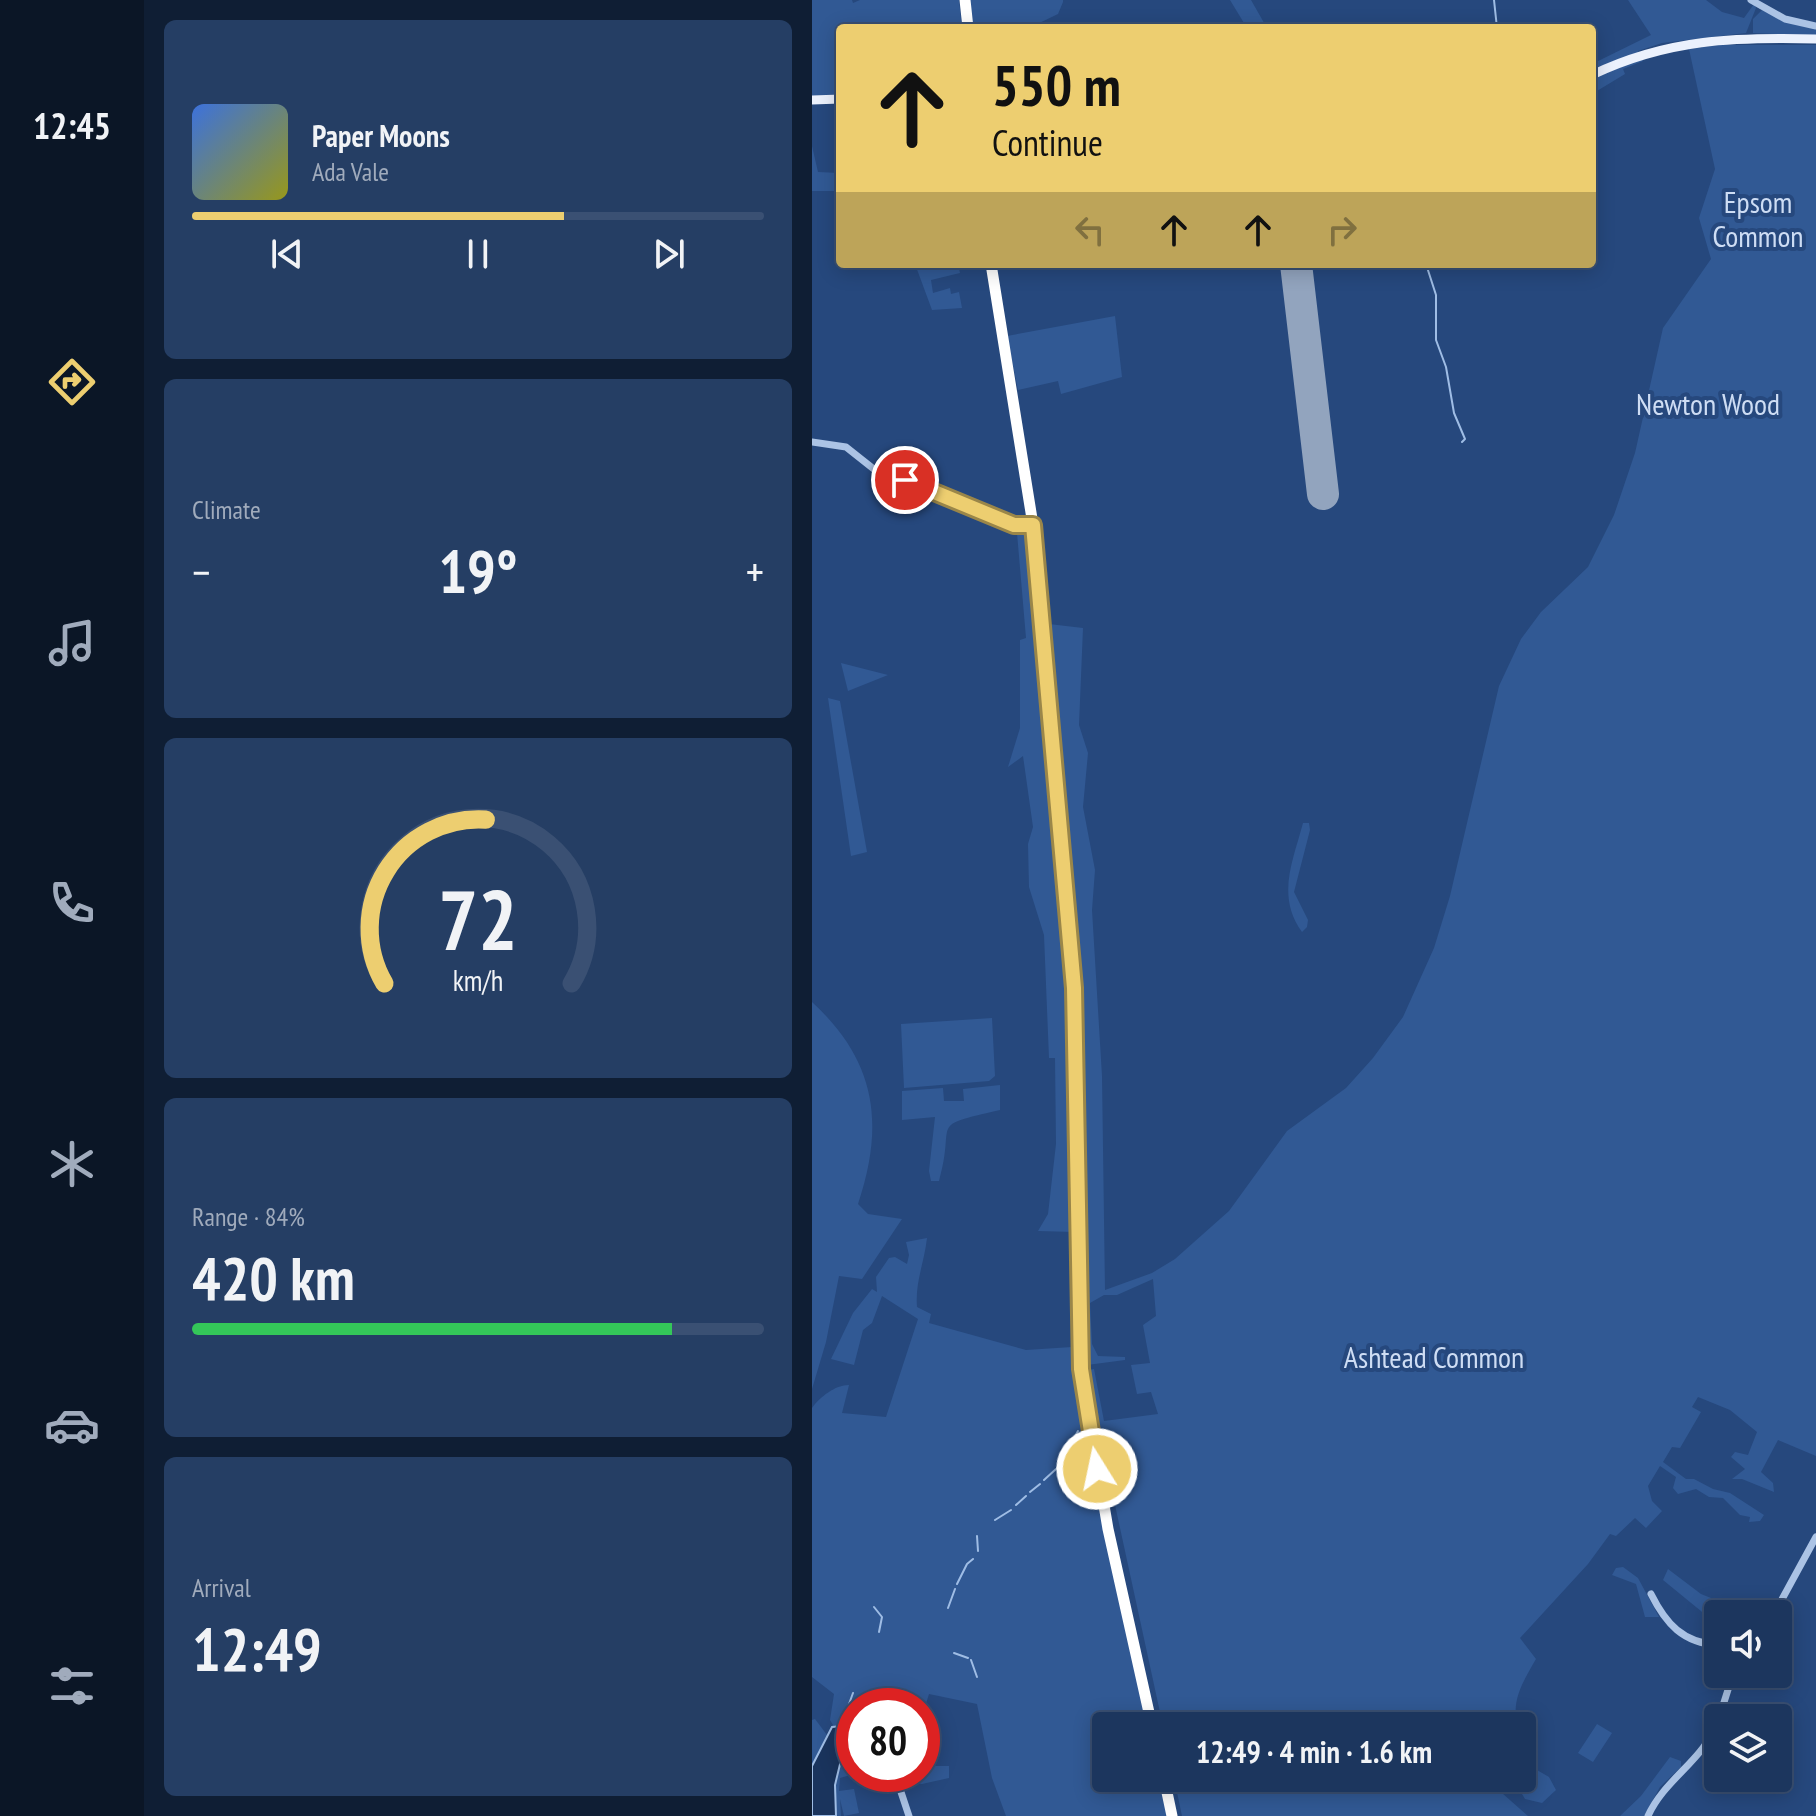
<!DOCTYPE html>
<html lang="en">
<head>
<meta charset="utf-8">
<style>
	:root { --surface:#1c365e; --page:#253e64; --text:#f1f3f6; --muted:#a0abbc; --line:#3a5073; --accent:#edce70 }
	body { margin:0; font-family:"PT Sans Narrow",sans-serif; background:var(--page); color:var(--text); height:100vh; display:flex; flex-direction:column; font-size:30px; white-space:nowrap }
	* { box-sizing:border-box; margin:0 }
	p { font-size:26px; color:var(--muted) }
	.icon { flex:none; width:44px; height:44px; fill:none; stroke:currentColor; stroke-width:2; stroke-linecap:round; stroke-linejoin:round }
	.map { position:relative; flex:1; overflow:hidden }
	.panel { display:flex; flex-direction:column; gap:20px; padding:20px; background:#0f1e34; width:668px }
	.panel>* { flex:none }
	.top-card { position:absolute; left:24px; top:24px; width:760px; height:244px; border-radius:8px; box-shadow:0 4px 20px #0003,0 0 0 2px var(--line); background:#edce70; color:#111; overflow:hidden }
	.controls { position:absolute; left:892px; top:1600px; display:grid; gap:16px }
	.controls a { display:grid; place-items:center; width:88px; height:88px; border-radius:8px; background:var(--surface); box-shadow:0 4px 20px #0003,0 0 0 2px var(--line); font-size:40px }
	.speed { position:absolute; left:24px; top:1688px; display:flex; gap:16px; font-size:40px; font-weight:700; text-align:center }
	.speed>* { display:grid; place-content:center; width:104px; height:104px; border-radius:50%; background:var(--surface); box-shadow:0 4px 20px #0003,0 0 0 2px var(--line); line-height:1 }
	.speed .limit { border:12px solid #d22; background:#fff; color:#111 }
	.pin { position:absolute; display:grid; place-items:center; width:68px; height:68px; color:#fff; margin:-34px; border:4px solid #fff; border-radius:50%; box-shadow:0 2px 8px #0007 }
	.me { position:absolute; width:88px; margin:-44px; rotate:350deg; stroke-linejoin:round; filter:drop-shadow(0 0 6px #0008) }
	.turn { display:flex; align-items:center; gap:28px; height:168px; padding:0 24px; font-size:36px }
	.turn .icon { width:104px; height:104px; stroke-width:2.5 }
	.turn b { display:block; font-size:56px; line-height:68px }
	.lanes { display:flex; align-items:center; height:76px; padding:0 24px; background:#0003; justify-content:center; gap:40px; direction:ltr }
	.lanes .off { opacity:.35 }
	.big { font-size:60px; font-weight:600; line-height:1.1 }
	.panel .tile { flex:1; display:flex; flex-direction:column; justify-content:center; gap:12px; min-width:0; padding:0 28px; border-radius:12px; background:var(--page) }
	.panel .dial { align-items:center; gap:0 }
	.dial svg { height:208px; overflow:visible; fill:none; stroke:var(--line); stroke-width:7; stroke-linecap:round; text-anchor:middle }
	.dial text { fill:var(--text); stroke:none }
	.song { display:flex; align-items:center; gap:24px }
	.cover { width:96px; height:96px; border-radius:12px; background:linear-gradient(135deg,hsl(220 70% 55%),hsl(60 70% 35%)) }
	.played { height:8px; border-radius:4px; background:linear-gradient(90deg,var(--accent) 65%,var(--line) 65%) }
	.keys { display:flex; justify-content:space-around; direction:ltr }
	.heat { display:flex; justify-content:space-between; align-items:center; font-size:44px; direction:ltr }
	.charge { height:12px; border-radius:6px; background:linear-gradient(90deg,#34c759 84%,var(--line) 0) }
	.trip { position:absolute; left:280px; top:1712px; width:444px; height:80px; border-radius:8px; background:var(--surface); box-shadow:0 4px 20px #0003,0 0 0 2px var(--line); font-weight:600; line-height:80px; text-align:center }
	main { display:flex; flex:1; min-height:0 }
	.tabs { display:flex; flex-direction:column; width:144px; justify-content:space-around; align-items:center; background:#0b1626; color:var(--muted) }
	.tabs .icon { width:56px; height:56px }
	.tabs .on { color:var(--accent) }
	.tabs b { font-size:36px; color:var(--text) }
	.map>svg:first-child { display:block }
	.green { fill:#315994 }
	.water { fill:#1a345d; stroke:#9fbde5; stroke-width:2 }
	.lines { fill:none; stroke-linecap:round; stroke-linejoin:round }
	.stream { stroke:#9fbde5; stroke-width:2 }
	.runway { stroke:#92a4be; stroke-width:32 }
	.minor { stroke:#abc3e5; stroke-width:7 }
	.major { stroke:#ebf1fd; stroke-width:9 }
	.highway { stroke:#fff; stroke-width:11 }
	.route-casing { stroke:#9a8649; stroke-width:20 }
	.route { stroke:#edce70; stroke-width:14 }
	.labels { text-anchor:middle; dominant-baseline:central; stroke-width:8; stroke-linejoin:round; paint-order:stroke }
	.park-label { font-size:30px; fill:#ceddf4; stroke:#26487d }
</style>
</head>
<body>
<main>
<nav class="tabs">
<b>12:45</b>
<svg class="icon on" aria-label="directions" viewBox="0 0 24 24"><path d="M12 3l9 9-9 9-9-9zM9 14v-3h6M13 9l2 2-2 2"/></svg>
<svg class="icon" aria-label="music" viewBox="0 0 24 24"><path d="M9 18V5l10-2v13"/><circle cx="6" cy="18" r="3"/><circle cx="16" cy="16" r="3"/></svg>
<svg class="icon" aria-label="phone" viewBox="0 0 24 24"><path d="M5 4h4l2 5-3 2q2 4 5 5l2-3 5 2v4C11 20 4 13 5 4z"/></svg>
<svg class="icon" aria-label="climate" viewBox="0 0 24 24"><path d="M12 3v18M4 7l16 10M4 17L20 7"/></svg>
<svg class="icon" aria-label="car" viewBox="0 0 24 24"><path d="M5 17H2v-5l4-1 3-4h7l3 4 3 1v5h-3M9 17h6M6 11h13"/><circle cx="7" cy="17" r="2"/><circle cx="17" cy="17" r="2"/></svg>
<svg class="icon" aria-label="filters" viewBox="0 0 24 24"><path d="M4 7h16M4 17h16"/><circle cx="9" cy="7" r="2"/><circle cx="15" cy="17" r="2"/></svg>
</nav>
<section class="panel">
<div class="tile">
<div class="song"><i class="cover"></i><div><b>Paper Moons</b><p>Ada Vale</p></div></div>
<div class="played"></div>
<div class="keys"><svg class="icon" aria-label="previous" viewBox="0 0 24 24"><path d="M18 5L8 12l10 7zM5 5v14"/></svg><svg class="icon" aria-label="pause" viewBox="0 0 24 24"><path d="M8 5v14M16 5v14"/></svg><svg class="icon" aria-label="next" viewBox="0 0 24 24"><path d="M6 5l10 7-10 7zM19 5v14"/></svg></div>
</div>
<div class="tile"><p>Climate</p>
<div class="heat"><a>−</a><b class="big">19°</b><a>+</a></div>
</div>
<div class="tile dial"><svg viewBox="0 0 100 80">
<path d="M14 69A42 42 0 1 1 86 69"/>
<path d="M14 69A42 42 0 0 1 53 6" stroke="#edce70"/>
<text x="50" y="56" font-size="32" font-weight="700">72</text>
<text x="50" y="72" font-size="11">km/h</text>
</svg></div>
<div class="tile"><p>Range · 84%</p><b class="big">420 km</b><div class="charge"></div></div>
<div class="tile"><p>Arrival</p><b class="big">12:49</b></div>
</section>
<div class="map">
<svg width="1004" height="1816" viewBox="0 0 1004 1816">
	<rect width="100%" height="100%" fill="#26487d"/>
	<path class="green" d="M 0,0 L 40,0 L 41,3 L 48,0 L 147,0 L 150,28 L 28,28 L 28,94 L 0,96 Z
		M 157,0 L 251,0 L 251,2 L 246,14 L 217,28 L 161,28 Z
		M 418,0 L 439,0 L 455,28 L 435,28 Z
		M 816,0 L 894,0 L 910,12 L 932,18 L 942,4 L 944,8 L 934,33 L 850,43 L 826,51 L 831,61 L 811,69 L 813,74 L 780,94 L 780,64 L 839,35 Z
		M 950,10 L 984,25 L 1004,28 L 1004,36 L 941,33 L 941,19 Z
		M 907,45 L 1004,45 L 1004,1456 L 966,1440 L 949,1472 L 961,1483 L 962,1492 L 930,1479 L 920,1479 L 933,1469 L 919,1457 L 923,1452 L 936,1455 L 945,1432 L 918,1410 L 886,1397 L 880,1407 L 889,1412 L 868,1448 L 860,1447 L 851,1462 L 874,1479 L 882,1479 L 901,1489 L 918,1493 L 952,1515 L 948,1521 L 937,1522 L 938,1517 L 928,1515 L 911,1498 L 897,1497 L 884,1489 L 866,1494 L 861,1488 L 864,1477 L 848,1466 L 836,1486 L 840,1501 L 850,1511 L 834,1528 L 823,1518 L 804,1536 L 798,1534 L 776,1564 L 708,1638 L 724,1659 C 712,1680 698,1701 706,1726 L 351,1726 L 285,1422 L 277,1370 L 282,1369 L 292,1421 L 346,1414 L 339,1392 L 325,1394 L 319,1365 L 338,1363 L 331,1325 L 344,1316 L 341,1279 L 305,1295 L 292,1295 L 278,1303 L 280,1344 L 286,1356 L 313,1357 L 313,1360 L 275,1365 L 269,1299 L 268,1041 L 237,624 L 271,628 L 267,725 L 276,753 L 271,807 L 283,870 L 280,910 L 290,1076 L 293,1290 L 340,1273 L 363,1259 L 417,1211 L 475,1131 L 534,1088 L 561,1058 L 591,1017 L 622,948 L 638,896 L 687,686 L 709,639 L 729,612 L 776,567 L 802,515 L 823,453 L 851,328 L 899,259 L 887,218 L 903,169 L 877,49 Z
		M 0,146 L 6,172 L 28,173 L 28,191 L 0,191 Z
		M 103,264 L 146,264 L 148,273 L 119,280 L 121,293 L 138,288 L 139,294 L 147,292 L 150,308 L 120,310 Z
		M 303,316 L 310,377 L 249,394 L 246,381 L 206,390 L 195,336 Z
		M 205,533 L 216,533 L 249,859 L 258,980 L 263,1232 L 226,1231 L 236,1214 L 244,1144 L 243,1058 L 237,1058 L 232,935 L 217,887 L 216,844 L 221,827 L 211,756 L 196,767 L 208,728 L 208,640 L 214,638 Z
		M 29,663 L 76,675 L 36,691 Z
		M 16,698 L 28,701 L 55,852 L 39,856 Z
		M 491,823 L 497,823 L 498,830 L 482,892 L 496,920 L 495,927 L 490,932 C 464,896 481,861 491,823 Z
		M 0,1002 C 64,1061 73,1123 46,1204 L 56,1214 L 90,1219 L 50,1279 L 27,1276 L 14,1342 L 0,1389 Z
		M 180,1018 L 183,1076 L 177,1081 L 92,1088 L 89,1024 Z
		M 188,1085 L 188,1110 C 113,1127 145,1120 127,1181 L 119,1181 L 117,1171 L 123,1117 L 90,1120 L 90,1091 L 131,1088 L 132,1101 L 152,1101 L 151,1089 Z
		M 115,1238 C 112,1264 103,1282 105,1307 L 119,1314 L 117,1323 L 214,1350 L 260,1347 L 263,1351 L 267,1389 L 335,1726 L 294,1726 L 294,1778 L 348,1778 L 355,1816 L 194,1816 L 180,1778 L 165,1704 L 117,1694 L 111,1713 L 110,1706 L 83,1706 L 72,1695 L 56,1706 L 42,1706 L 42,1732 L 34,1757 L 42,1761 L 42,1774 L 28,1778 L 27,1791 L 42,1789 L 47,1813 L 32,1816 L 28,1799 L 29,1816 L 0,1816 L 0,1720 L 3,1719 L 15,1735 L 21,1725 L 18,1720 L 22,1694 L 0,1677 L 0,1408 C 8,1397 23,1385 37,1385 L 30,1413 L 74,1417 L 106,1319 L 70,1296 L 60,1323 L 51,1330 L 42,1365 L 19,1359 L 41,1313 L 60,1289 L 65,1292 L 64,1277 L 77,1258 L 83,1257 L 95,1264 L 97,1255 L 94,1242 Z
		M 811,1567 L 826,1578 L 847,1617 L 833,1617 L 824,1584 L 800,1575 L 804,1568 Z
		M 856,1569 L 889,1594 L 939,1614 L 906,1614 L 906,1625 L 851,1580 Z
		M 785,1724 L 800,1733 L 781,1762 L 766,1753 Z
		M 113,1738 L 114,1761 L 117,1766 L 137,1766 L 137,1778 L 110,1784 L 91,1781 L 86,1774 L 110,1774 L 110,1739 Z
		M 858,1757 L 869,1761 L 869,1767 L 848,1787 L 832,1816 L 808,1816 L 829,1796 Z
		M 725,1770 L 737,1777 L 744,1790 L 730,1803 L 713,1799 L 710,1794 L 714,1782 Z
		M 362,1778 L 673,1778 L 716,1816 L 370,1816 Z"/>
	<path class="water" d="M 31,1726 L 36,1731 L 23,1785 L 24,1816 L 0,1816 L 0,1766 L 20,1727 Z"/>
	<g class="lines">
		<path class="stream" d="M 682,0 L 685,28
			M 614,264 L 624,295 L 624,340 L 634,367 L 642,413 L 653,439 L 650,442
			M 249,1461 L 266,1431
			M 232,1480 L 244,1469
			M 218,1492 L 228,1484
			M 204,1505 L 214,1496
			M 183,1520 L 199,1510
			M 165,1536 L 166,1551
			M 145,1584 L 155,1564 L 161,1559
			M 62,1607 L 70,1617 L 67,1632
			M 136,1608 L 143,1589
			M 142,1653 L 156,1658
			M 159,1660 L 165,1677
			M 29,1726 L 41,1693"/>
		<path class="runway" d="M 484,264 L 511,494"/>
		<path class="minor" d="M 939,0 L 973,19 L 1004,26
			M 0,442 L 34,447 L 63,470 L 122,490 L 202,525 L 221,525
			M 839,1594 C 854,1624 871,1643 906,1645
			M 962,1614 L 1004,1537
			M 907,1718 L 921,1674
			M 83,1774 L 97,1816
			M 836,1816 C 853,1778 893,1760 906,1720"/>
		<path class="major" d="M 780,75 C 855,39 922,37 1004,39
			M 0,100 L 28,99"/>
		<path class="highway" d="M 153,0 L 156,28
			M 179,264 L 221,525 L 253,863 L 262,988 L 269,1369 L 296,1529 L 340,1726
			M 352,1778 L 360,1816"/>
	</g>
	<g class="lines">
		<defs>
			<path id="route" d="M 93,480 L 202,525 L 221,525 L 262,988 L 269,1369 L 285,1469"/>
		</defs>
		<use href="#route" class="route-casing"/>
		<use href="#route" class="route"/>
	</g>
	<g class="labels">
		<g class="park-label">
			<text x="946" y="201">Epsom<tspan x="946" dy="34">Common</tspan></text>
			<text x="896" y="403">Newton Wood</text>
			<text x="622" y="1356">Ashtead Common</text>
		</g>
	</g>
</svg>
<div class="controls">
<a><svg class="icon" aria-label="sound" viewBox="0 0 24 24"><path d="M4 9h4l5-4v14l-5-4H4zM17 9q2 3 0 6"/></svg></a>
<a><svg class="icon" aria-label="layers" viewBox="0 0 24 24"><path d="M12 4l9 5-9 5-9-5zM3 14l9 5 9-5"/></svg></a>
</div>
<div class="speed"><div class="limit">80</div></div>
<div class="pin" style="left:93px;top:480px;background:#d93025"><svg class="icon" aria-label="arrive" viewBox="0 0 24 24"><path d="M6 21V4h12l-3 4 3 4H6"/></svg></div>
<svg class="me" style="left:285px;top:1469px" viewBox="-20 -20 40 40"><circle r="17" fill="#edce70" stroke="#fff" stroke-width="3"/><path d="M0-11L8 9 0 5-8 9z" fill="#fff"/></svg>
<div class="trip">12:49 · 4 min · 1.6 km</div>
<div class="top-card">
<div class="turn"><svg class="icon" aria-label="ahead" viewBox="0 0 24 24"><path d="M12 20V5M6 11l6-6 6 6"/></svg><div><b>550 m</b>Continue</div></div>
<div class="lanes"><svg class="icon off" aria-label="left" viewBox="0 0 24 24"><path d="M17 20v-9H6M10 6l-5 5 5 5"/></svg><svg class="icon" aria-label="ahead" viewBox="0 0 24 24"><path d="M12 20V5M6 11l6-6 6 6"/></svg><svg class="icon" aria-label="ahead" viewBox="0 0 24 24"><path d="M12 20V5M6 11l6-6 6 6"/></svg><svg class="icon off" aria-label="right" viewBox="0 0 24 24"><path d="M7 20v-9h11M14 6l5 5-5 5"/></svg></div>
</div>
</div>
</main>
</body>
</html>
